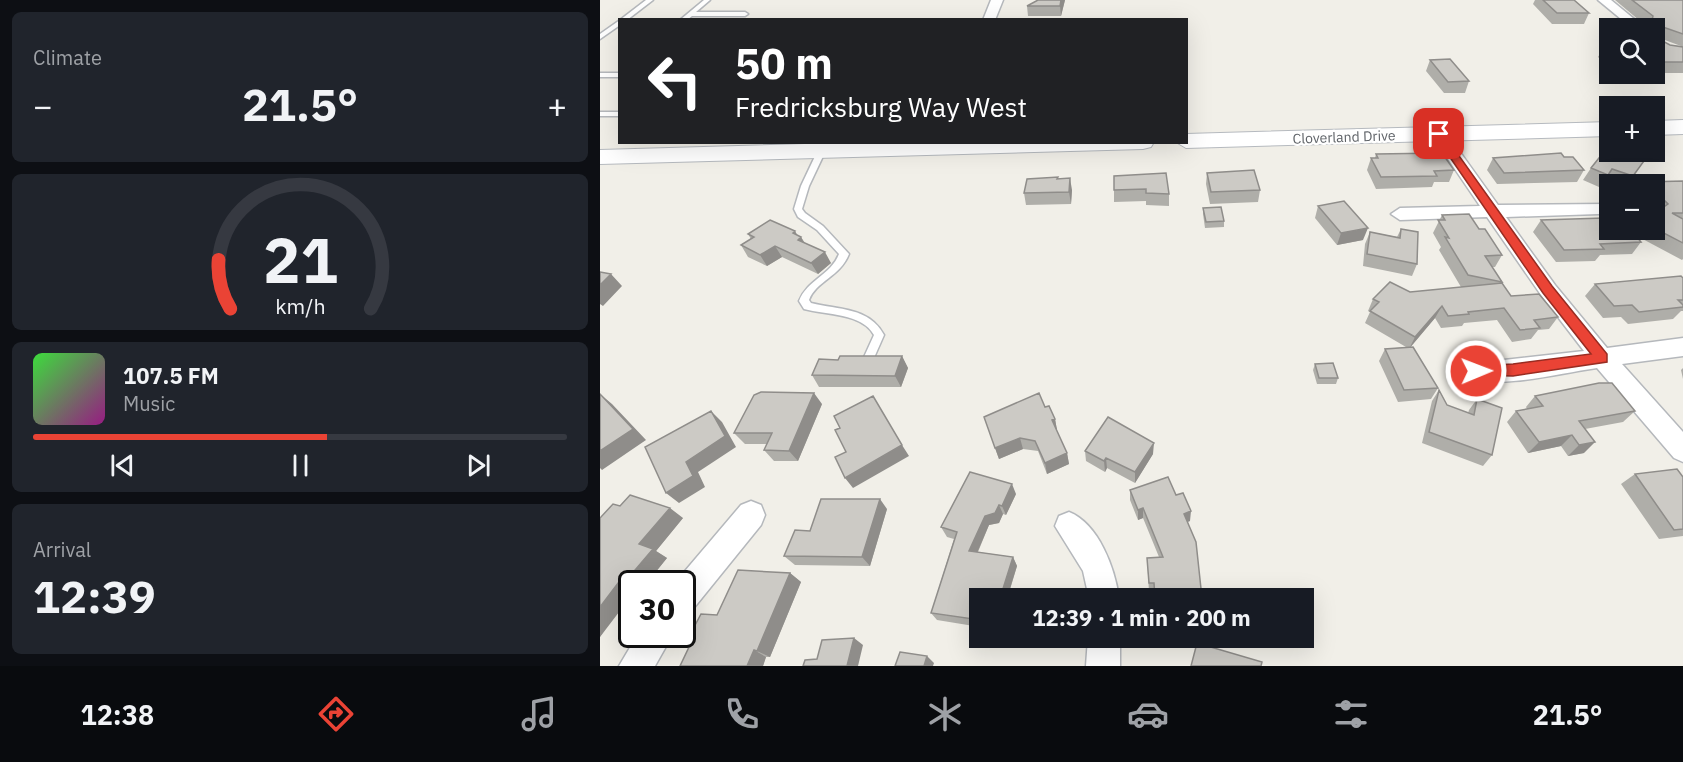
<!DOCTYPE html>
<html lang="en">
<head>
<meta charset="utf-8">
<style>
	:root { --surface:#171b24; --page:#20242c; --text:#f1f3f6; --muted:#9ea1a6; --line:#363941; --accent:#ea4335 }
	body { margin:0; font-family:"IBM Plex Sans",sans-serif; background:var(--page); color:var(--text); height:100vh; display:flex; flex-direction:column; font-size:22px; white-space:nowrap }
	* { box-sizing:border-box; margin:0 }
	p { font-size:20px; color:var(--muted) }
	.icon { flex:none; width:33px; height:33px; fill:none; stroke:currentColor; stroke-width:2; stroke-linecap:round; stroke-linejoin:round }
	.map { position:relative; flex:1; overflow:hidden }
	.details { display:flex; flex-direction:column; gap:12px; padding:12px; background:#0d0f14; width:600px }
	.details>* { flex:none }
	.banner { position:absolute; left:18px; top:18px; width:570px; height:126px; border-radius:0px; box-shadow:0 6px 24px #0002; background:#202124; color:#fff; overflow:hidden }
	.controls { position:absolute; left:999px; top:18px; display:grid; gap:12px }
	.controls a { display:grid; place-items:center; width:66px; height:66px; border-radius:0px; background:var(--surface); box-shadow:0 6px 24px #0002; font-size:30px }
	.speed { position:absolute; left:18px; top:570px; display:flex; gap:12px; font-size:30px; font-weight:700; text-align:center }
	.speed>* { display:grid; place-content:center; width:78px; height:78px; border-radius:50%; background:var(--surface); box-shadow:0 6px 24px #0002; line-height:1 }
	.speed .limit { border:3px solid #111; border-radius:9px; background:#fff; color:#111 }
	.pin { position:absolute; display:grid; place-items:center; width:51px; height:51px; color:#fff; margin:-26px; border-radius:12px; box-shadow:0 3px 9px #0006 }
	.me { position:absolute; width:66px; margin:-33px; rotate:89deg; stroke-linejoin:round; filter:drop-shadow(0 0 4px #0008) }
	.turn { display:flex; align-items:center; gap:21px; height:126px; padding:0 18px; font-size:27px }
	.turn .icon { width:78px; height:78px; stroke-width:2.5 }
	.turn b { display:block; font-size:42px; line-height:51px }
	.big { font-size:45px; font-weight:800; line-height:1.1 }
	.details .widget { flex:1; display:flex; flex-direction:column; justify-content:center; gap:9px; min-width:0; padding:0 21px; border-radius:9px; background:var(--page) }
	.details .dial { align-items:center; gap:0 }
	.dial svg { height:156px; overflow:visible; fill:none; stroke:var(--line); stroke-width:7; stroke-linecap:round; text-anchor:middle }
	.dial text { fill:var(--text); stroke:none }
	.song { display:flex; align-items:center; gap:18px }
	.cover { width:72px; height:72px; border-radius:9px; background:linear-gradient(135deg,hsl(120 70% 55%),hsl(310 70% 35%)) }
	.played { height:6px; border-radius:3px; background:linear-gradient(90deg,var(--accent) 55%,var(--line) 55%) }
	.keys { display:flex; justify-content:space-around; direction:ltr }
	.heat { display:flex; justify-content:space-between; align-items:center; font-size:33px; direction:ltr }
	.trip { position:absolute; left:369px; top:588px; width:345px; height:60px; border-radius:0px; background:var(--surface); box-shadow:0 6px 24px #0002; font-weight:800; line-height:60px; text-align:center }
	.dock { display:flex; height:96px; justify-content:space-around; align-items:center; background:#090b0e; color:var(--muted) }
	.dock .icon { width:42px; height:42px }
	.dock .active { color:var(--accent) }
	.dock b { font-size:27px; color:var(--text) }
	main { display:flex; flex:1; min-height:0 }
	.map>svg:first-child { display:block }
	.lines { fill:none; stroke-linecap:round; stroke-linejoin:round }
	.lane-casing { stroke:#b5b8bc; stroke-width:3 }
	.street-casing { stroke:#b5b8bc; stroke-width:3 }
	.secondary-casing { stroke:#b6babf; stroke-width:2 }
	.lane { fill:#fff; fill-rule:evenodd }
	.street { fill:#fff; fill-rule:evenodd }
	.secondary { fill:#fff; fill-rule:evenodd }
	.wall { fill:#afaea9 }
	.shaded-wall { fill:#8f8d8a }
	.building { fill:#cccac5; stroke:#8f8d8a; stroke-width:1.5 }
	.route { fill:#ea4335; stroke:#982c22; stroke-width:1.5 }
	.labels { text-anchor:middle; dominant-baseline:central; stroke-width:4.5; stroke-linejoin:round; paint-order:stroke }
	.far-street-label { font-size:14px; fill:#5f6368; stroke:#fff }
</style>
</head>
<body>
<main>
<section class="details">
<div class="widget"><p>Climate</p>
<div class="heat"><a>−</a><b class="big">21.5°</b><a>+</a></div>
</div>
<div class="widget dial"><svg viewBox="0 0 100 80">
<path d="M14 69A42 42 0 1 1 86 69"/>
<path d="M14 69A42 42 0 0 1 8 44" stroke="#ea4335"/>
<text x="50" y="56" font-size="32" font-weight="700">21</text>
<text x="50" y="72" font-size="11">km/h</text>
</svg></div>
<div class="widget">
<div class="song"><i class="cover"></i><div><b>107.5 FM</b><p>Music</p></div></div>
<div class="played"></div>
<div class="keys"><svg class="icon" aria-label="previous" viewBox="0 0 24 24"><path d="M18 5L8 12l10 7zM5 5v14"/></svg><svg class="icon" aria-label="pause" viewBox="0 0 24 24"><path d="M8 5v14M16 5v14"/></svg><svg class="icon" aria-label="next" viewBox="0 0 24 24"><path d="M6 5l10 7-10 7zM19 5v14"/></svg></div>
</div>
<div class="widget"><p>Arrival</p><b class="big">12:39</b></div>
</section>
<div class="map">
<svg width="1083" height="666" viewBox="0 0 1083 666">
	<rect width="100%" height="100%" fill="#f1efe8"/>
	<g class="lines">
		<defs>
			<path id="lane" d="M 46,0 L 53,0 L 27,20 L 20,20 Z
				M 104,0 L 110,0 L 96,12 L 145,12 L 148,14 L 145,16 L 92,16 L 87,20 L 80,20 Z
				M 20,20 L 20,25 L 0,39 L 0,34 Z
				M 0,73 L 20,73 L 20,77 L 0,77 Z
				M 0,112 L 20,112 L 20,116 L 0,116 Z
				M 218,150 L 224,150 L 225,152 L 209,186 L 202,209 L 205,213 L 223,226 L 249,254 C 240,277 216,281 209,300 L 211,303 C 239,310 269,307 284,335 L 273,360 L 265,360 L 264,357 L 274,335 C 262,313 226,315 204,309 L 199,301 C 207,280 231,275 239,254 L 217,230 L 198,217 L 194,209 L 201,186 Z"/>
			<path id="street" d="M 391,0 L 403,0 L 395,20 L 383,20 Z
				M 998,0 L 1011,0 L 1045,28 L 1032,28 Z
				M 839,129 L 845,131 L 898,205 L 1006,204 L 1008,208 L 999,214 L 906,217 L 955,285 L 1007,348 L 1083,338 L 1083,356 L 1022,364 L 1083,432 L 1083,462 L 1074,458 L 997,368 C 961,373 901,389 868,378 L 864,371 L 868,364 L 984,351 L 941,295 L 887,217 L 800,220 L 791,214 L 800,208 L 880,206 L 831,134 Z
				M 151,501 L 161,505 L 165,515 L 161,525 L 93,609 L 82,613 L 82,584 L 74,584 L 141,505 Z
				M 469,512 C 499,524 515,569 519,598 L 489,598 L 483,571 L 455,526 L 459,516 Z
				M 38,634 L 73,634 L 55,666 L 19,666 Z
				M 488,638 L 520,638 L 520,666 L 486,666 Z"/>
			<path id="secondary" d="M 1083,120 L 1083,134 L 1054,135 L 1054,121 Z
				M 1010,122 L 1010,136 L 586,148 L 576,142 L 586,142 L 586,134 Z
				M 273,142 L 554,142 L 551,147 L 543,149 L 0,164 L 0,150 Z"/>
		</defs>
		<use href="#lane" class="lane-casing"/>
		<use href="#street" class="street-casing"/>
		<use href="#secondary" class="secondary-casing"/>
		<use href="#lane" class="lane"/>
		<use href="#street" class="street"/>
		<use href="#secondary" class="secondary"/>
	</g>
	<path class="wall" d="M 438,0 L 465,0 L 461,16 L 428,16 L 427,6 Z
		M 935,0 L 974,0 L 989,13 L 984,24 L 952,24 L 933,4 Z
		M 1015,0 L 1083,0 L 1083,73 L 1054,73 L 1054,39 L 1070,45 L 1081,46 L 1054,36 L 1054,28 L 1046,28 L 1046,26 Z
		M 1004,47 L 1010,47 L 1010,68 L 998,57 Z
		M 830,60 L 869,81 L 865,93 L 844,93 L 826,71 Z
		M 776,154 L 854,170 L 849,182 L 834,182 L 832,187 L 776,189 L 767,170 L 771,158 L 775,158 Z
		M 893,158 L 984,170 L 977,182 L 897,184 L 887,170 Z
		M 1044,161 L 1027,184 L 1014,184 L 1004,181 L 999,187 L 983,180 L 991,168 Z
		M 607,173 L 660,190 L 658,202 L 610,204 L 606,184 Z
		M 514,176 L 569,194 L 569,206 L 546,205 L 546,201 L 514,202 Z
		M 1083,181 L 1083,259 L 1082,260 L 1037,236 L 1041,242 L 1032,254 L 1000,255 L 995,261 L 956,262 L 933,232 L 941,220 L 1009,224 L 1035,234 L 1038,230 L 1054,230 L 1054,214 L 1056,213 L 1054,212 L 1054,184 L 1044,184 L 1046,182 Z
		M 472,190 L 471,204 L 426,205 L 424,193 Z
		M 718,206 L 763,240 L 737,245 L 715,218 Z
		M 603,208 L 624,221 L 624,227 L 605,228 L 603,214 Z
		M 842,215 L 879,229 L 902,255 L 895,267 L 892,267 L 902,282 L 901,283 L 911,296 L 958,317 L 949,329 L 938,330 L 931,339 L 912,342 L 897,320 L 864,323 L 862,326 L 841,328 L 835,318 L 810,347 L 838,388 L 831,399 L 798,402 L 779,361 L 785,349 L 806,347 L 765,323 L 770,312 L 768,311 L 773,299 L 810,292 L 862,287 L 861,287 L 839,250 L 841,247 L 833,233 Z
		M 801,229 L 817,264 L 812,276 L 763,266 L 765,244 L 770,232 L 797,237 Z
		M 148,234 L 197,235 L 201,237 L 205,243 L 231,263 L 218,274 L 182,257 L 167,266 L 148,257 L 141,245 L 151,239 Z
		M 1083,278 L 1083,311 L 1081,311 L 1073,319 L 1028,324 L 1021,317 L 1003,318 L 985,296 L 995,284 Z
		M 302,356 L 308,368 L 301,387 L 219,387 L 212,375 L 238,360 Z
		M 715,364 L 738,378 L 736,384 L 717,384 L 713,370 Z
		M 1083,368 L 1083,379 L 1081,370 Z
		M 839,390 L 847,405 L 868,413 L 869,410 L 877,399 L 892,455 L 883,466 L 822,443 L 832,401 Z
		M 935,396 L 1035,411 L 1023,422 L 985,429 L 984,453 L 968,456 L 961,446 L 928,453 L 907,422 L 916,411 L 927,409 L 926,407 Z
		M 222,404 L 198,461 L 174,461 L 164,450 L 167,444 L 145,444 L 134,433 Z
		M 445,407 L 455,419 L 457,430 L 456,431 L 467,453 L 469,464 L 447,474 L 438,451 L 423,449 L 399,459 L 384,417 Z
		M 485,451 L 553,454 L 535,483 L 507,468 L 505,472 L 486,461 Z
		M 1035,474 L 1083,477 L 1083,536 L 1059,539 L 1021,484 Z
		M 530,490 L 576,495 L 590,521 L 587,522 L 602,598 L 554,598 L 554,591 L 549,592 L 547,558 L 559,557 L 543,518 L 538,520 L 530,500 Z
		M 416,494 L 406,515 L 403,514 L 399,523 L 389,525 L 378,552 L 413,557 L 417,566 L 409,593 L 380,598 L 380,627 L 337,620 L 331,613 L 354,539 L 347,537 L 341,527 Z
		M 20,506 L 83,518 L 56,551 L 67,558 L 46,584 L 32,584 L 0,637 Z
		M 287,509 L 270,566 L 195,565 L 184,556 L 210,531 Z
		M 190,573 L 201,582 L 170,657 L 166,657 L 163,666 L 80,666 L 89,649 L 84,646 L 117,615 Z"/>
	<path class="shaded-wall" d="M 461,0 L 465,0 L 461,16 L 460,6 Z
		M 470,178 L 472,190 L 471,204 L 469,192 Z
		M 768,228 L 763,240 L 737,245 L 741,233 Z
		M 195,231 L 199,238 L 201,237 L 207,248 L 204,251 L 193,233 Z
		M 175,246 L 182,257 L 167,266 L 160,255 Z
		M 225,252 L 231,263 L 218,274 L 211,263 Z
		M 11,274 L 22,286 L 3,306 L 0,304 L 0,285 Z
		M 842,306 L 835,318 L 809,349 L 815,337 Z
		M 302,356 L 308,368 L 301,387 L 295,376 Z
		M 214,393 L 222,404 L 198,461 L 189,451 Z
		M 0,394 L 12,404 L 46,440 L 2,470 L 0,468 Z
		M 111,411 L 122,422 L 136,447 L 98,472 L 105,487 L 79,503 L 66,493 Z
		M 455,419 L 457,430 L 454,432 L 452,420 Z
		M 972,435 L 961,446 L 928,453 L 939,442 Z
		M 420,438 L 423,449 L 399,459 L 395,448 Z
		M 995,442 L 984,453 L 968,456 L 979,445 Z
		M 554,443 L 553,454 L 535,483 L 535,472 Z
		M 302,445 L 309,456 L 253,488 L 245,478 Z
		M 467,453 L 469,464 L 447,474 L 445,463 Z
		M 506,458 L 507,468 L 505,472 L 504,461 Z
		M 412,484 L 416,494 L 406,515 L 402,506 Z
		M 280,499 L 287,509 L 270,566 L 262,557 Z
		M 399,505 L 403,514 L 399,523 L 389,525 L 374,560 L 369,551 L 385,516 Z
		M 70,508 L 83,518 L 56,551 L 67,558 L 46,584 L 43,584 L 30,576 L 39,544 Z
		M 543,508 L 543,518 L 538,520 L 538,510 Z
		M 591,511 L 590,521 L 582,524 L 584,514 Z
		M 413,557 L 417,566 L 407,598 L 402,592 Z
		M 190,573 L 201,582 L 170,657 L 157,651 Z
		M 25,574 L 40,583 L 32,584 L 32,595 L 0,637 L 0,607 Z
		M 254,638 L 263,645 L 258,666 L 247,666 Z
		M 154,650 L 166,657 L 163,666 L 147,666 Z
		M 327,656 L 334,663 L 333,666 L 324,666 Z"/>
	<path class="building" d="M 438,0 L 461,0 L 460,6 L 427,6 Z
		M 943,0 L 974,0 L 989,13 L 957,13 Z
		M 1032,0 L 1083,0 L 1083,34 L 1060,26 L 1052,20 L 1053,16 Z
		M 1054,39 L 1059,39 L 1070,45 L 1083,47 L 1083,62 L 1054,62 Z
		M 1004,47 L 1010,47 L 1010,52 Z
		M 850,59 L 869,81 L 848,82 L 830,60 Z
		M 1007,148 L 1010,149 L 1010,152 L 1016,152 L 1044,161 L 1033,176 L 1012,169 L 1008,175 L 991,168 Z
		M 842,153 L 854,170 L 834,171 L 837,176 L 781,177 L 771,158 L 778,158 L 776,154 Z
		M 961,153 L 964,157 L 973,157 L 984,170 L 904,173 L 893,158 Z
		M 654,170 L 660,190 L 611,192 L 607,173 Z
		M 566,173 L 569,194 L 546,193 L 546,189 L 514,190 L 514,176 Z
		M 458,177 L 457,179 L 470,178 L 469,192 L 424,193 L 427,179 Z
		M 1083,181 L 1083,213 L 1072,213 L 1083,219 L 1083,243 L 1054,228 L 1054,214 L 1068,204 L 1054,190 L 1054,184 L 1049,184 L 1046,182 Z
		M 744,201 L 768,228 L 741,233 L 718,206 Z
		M 621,207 L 624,221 L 606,222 L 603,208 Z
		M 869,214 L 879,229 L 885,229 L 902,255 L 885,256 L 902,282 L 868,275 L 845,237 L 849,238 L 838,220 L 845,220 L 842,215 Z
		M 1004,218 L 1010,224 L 1010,230 L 1031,230 L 1041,242 L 1000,244 L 1004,249 L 964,250 L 941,220 Z
		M 170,220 L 195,231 L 193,233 L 201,237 L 198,240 L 225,252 L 211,263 L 175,246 L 160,255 L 141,245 L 154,237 L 148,234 Z
		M 801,229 L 818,232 L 817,264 L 767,254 L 770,232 L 800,238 Z
		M 0,272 L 11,274 L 0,285 Z
		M 1081,276 L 1083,278 L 1083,300 L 1078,300 L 1083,305 L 1083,307 L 1039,312 L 1032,305 L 1014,306 L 995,284 Z
		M 790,282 L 810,292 L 902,283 L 911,296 L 939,294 L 958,317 L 934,320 L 940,328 L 920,330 L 904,308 L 868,312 L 869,314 L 848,316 L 842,306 L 815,337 L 770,311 L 779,302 L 773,299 Z
		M 813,347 L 838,388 L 804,390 L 785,349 Z
		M 240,356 L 302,356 L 295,376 L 212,375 L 219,359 L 238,360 Z
		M 733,363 L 738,378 L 719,378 L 715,364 Z
		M 999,383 L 1012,383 L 1035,411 L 979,421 L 995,442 L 979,445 L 972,435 L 939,442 L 916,411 L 943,406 L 935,396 Z
		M 839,390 L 847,405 L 874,415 L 877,399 L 902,408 L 892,455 L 829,432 Z
		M 161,392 L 214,393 L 189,451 L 164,450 L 172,433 L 134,433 L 154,395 Z
		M 439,393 L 445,407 L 449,406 L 455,419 L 452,420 L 467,453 L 445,463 L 435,441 L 420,438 L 395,448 L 384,417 Z
		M 0,394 L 33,429 L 0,451 Z
		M 273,396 L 302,445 L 245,478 L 235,457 L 246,452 L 235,430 L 240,428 L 234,416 Z
		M 111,411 L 125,436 L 86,462 L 93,476 L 66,493 L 45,447 Z
		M 508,417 L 554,443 L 535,472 L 506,458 L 504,461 L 485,451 Z
		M 1077,469 L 1083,477 L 1083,529 L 1074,530 L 1035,474 Z
		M 370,472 L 412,484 L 402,506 L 399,505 L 395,513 L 385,516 L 369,551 L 413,557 L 402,592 L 419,595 L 418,598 L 380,598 L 380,620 L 331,613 L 357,532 L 341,527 Z
		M 568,477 L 576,495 L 583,493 L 591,511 L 584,514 L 596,542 L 602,598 L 555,598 L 554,583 L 549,583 L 547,558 L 563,557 L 543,508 L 538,510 L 530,490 Z
		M 30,495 L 70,508 L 39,544 L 53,549 L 30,576 L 25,574 L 0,607 L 0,518 L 13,504 L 20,506 Z
		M 221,499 L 280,499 L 262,557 L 184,556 L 195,530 L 210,531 Z
		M 138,570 L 190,573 L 157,651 L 154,650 L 147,666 L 80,666 L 89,647 L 84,646 L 101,614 L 117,615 Z
		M 254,638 L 247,666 L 203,666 L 205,660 L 217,659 L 222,640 Z
		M 597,643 L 662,662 L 661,666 L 591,666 Z
		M 300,652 L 327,656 L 324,666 L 295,666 Z"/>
	<path class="route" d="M 836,132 L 842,132 L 952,286 L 1007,354 L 1007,362 L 913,376 L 871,375 L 869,371 L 871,367 L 876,366 L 913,364 L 991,354 L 943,293 L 834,134 Z"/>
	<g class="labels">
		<g class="far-street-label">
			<text transform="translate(744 137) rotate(-2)">Cloverland Drive</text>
		</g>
	</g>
</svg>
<div class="controls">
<a><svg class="icon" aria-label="search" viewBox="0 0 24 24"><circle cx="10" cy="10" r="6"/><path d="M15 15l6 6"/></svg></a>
<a>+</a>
<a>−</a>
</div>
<div class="speed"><div class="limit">30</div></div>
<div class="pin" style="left:839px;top:134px;background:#d93025"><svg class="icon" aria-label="arrive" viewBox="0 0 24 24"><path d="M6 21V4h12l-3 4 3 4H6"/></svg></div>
<svg class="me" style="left:876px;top:371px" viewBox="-20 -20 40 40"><circle r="17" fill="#ea4335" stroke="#fff" stroke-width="3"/><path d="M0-11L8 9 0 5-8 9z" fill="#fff"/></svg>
<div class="trip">12:39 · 1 min · 200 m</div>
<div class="banner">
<div class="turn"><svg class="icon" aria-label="left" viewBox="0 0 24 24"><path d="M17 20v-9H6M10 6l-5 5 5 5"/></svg><div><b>50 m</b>Fredricksburg Way West</div></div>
</div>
</div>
</main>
<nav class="dock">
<b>12:38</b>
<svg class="icon active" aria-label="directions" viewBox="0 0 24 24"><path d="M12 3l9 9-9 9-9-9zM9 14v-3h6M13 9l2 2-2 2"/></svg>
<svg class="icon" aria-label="music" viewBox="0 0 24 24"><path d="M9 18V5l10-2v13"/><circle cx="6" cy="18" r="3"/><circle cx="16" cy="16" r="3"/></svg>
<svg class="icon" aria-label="phone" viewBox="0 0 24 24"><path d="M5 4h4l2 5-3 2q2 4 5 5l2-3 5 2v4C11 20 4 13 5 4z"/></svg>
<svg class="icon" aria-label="climate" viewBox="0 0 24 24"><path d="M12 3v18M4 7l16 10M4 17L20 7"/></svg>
<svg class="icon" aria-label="car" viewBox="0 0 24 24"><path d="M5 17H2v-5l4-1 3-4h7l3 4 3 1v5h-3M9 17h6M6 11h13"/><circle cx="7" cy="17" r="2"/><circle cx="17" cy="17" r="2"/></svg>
<svg class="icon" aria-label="filters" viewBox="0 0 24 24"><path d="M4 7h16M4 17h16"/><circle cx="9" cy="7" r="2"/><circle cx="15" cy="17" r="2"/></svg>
<b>21.5°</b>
</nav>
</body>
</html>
